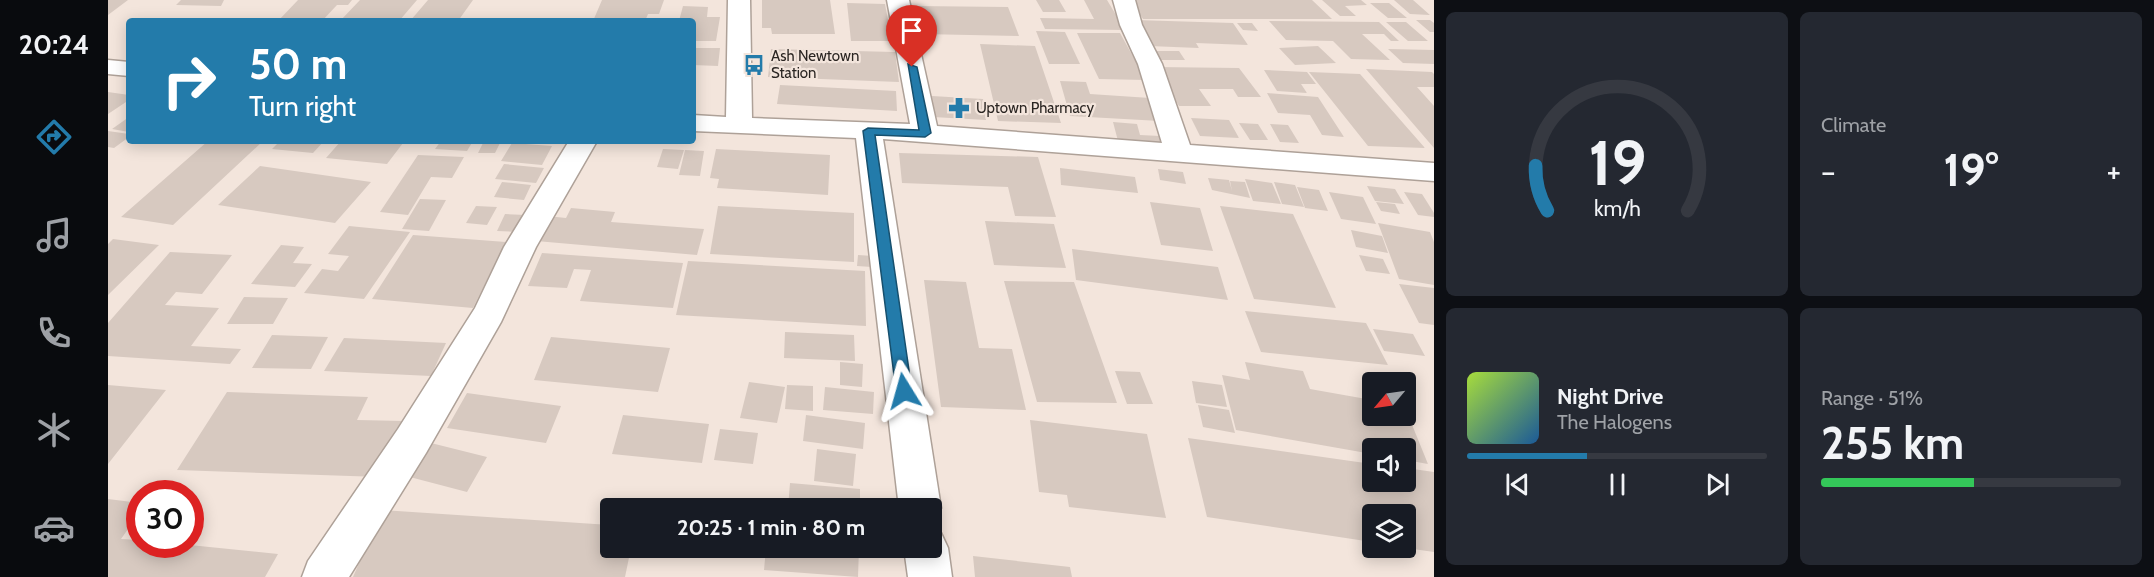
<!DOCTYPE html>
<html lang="en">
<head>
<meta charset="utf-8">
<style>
	:root { --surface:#171b24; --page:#242831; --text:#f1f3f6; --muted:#9ea1a6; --line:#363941; --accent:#237baa }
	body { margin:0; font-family:Cabin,sans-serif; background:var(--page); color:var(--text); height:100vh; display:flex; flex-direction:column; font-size:22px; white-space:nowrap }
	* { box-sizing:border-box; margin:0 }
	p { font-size:20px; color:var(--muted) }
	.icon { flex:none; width:33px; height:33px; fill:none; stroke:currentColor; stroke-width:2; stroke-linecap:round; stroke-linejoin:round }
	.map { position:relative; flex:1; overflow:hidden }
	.panel { display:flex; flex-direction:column; gap:12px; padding:12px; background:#0d0f14; width:720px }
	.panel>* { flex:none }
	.hud { position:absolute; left:18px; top:18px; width:570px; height:126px; border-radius:6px; box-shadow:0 3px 15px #0003; background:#237baa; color:#fff; overflow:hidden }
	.needle { width:39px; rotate:241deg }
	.tools { position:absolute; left:1254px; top:372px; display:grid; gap:12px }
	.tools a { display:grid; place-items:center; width:54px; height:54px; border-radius:6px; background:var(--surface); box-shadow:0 3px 15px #0003; font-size:30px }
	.speed { position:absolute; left:18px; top:480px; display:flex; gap:12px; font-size:30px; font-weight:700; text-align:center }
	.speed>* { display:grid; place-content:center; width:78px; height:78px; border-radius:50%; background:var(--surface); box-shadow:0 3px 15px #0003; line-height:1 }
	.speed .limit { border:9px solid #d22; background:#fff; color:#111 }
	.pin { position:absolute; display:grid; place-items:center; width:51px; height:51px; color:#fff; margin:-62px -26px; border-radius:50% 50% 50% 0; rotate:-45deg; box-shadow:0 0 6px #0007 }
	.pin .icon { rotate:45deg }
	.me { position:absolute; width:66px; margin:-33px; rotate:352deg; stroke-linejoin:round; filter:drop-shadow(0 0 4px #0008) }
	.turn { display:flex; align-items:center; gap:21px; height:126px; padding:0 24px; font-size:27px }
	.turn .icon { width:78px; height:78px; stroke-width:2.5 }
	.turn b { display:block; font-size:42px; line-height:51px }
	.big { font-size:45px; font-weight:800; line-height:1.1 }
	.panel .tile { flex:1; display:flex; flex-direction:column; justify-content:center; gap:9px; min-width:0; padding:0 21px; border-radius:9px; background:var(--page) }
	.panel .dial { align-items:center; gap:0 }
	.dial svg { height:156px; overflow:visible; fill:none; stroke:var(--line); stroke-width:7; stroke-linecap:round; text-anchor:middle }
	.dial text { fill:var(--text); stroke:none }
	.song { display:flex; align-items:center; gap:18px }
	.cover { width:72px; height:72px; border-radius:9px; background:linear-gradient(135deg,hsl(80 70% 55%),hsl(210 70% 35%)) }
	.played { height:6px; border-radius:3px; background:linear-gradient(90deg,var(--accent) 40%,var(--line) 40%) }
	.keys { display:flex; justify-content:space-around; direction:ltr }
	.heat { display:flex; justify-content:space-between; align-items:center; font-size:33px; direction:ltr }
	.charge { height:9px; border-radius:4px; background:linear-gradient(90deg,#34c759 51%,var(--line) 0) }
	.panel .tiles { flex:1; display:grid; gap:12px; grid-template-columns:repeat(2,1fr) }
	.trip { position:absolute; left:492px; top:498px; width:342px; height:60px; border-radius:6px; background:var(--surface); box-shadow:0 3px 15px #0003; font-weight:800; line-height:60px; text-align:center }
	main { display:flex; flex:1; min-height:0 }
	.menu { display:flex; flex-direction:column; width:108px; justify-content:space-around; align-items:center; background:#090b0e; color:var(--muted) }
	.menu .icon { width:42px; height:42px }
	.menu .active { color:var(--accent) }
	.menu b { font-size:27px; color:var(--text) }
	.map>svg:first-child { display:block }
	.building { fill:#d7c9c0 }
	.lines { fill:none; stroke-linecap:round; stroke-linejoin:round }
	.street-casing { stroke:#aea198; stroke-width:3 }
	.street { fill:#fff; fill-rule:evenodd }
	.route { fill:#237baa; stroke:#17506e; stroke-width:1.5 }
	.labels { text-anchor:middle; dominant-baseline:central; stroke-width:4.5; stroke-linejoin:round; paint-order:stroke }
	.far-poi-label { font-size:15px; fill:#2a2522; stroke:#f3e5dc; text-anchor:start }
</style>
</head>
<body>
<main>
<nav class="menu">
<b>20:24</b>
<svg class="icon active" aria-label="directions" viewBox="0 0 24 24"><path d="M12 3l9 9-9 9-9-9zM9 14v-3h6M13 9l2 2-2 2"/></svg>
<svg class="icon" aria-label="music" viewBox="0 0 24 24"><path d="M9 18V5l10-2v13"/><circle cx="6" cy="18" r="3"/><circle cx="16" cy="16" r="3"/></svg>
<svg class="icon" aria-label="phone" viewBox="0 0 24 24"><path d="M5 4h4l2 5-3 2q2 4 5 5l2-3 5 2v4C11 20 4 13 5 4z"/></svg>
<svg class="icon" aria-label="climate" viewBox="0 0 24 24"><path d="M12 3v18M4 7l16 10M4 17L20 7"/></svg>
<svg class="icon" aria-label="car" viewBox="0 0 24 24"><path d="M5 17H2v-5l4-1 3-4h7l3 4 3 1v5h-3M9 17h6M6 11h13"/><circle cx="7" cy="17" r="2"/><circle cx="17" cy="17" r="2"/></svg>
</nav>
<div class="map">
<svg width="1326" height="577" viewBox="0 0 1326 577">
	<rect width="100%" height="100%" fill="#f3e5dc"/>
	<path class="building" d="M 0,0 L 20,0 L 0,15 Z
		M 73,0 L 116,0 L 113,6 L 68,5 Z
		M 190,0 L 244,0 L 240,5 L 229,5 L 214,21 L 170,21 Z
		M 252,0 L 309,0 L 291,21 L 232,21 Z
		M 320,0 L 365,0 L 350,21 L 302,21 Z
		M 494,0 L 556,0 L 551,14 L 540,14 L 537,21 L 485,21 Z
		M 654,0 L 722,0 L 727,34 L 664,34 L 663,28 L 654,28 Z
		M 928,0 L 951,0 L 958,12 L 935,12 Z
		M 976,0 L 999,0 L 1017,30 L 937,29 L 932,18 L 986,19 Z
		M 1022,0 L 1204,0 L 1224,19 L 1035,19 Z
		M 1214,0 L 1253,0 L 1259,5 L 1237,6 L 1248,16 L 1232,16 Z
		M 1286,0 L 1305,0 L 1322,15 L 1302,14 Z
		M 739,3 L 777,4 L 784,41 L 743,41 Z
		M 1262,3 L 1281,3 L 1299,18 L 1280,18 Z
		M 575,6 L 600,7 L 599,17 L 612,17 L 608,41 L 585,41 L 585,21 L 571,21 Z
		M 807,6 L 900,7 L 911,36 L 813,34 Z
		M 104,18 L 155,19 L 153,21 L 101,21 Z
		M 1027,20 L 1125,23 L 1140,45 L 1088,43 L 1091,48 L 1041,46 Z
		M 1308,20 L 1322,20 L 1326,23 L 1326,32 L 1322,32 Z
		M 1161,21 L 1271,22 L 1291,41 L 1283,41 L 1276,34 L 1254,34 L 1282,60 L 1243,59 L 1225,41 L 1178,40 Z
		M 1278,22 L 1298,22 L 1320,41 L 1300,41 Z
		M 1129,23 L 1144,23 L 1150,31 L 1135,30 Z
		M 928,31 L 957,32 L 972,64 L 941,64 Z
		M 969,33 L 1012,33 L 1038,80 L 991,79 Z
		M 872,44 L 927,46 L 953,123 L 890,121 Z
		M 1210,46 L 1228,63 L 1187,65 L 1171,48 Z
		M 585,48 L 612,48 L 610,66 L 585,65 Z
		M 663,49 L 787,52 L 791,82 L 660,77 Z
		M 1280,49 L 1326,50 L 1326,64 L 1295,63 Z
		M 1044,51 L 1071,51 L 1077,60 L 1050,60 Z
		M 1047,67 L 1131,68 L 1153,97 L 1130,97 L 1125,89 L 1091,89 L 1103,106 L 1071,106 Z
		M 1258,69 L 1324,72 L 1326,74 L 1326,87 L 1309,87 L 1326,106 L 1326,148 Z
		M 1156,70 L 1199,72 L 1208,84 L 1193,84 L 1199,93 L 1169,91 Z
		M 1201,72 L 1252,74 L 1317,148 L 1260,146 Z
		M 952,81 L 978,82 L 982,94 L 1042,98 L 1052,121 L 962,116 Z
		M 672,85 L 788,91 L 789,111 L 669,104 Z
		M 0,92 L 21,95 L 21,100 L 0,114 Z
		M 1159,93 L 1210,97 L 1236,137 L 1214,135 L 1202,115 L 1170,113 Z
		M 824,96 L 875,99 L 878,120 L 825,117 Z
		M 21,117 L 21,132 L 4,129 Z
		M 1083,118 L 1121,120 L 1131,138 L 1092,136 Z
		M 1005,122 L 1029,124 L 1032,135 L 1052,136 L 1054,145 L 1010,141 Z
		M 1131,123 L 1150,124 L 1160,140 L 1142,140 Z
		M 1162,124 L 1180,125 L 1191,143 L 1172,142 Z
		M 0,131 L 21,134 L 21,137 L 6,148 L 0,147 Z
		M 100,141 L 155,141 L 65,225 L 13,217 Z
		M 172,141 L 216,141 L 205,153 L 164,149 Z
		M 233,141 L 277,141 L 295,143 L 279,164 L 218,158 Z
		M 333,141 L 365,141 L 359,151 L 327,149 Z
		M 376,141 L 393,141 L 387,153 L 370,153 Z
		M 404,143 L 444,146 L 434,165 L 393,161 Z
		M 555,149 L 576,150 L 570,169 L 549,167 Z
		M 608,149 L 722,155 L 720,195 L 609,188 L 611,179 L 602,178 Z
		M 577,150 L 596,151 L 592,176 L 571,175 Z
		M 791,153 L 930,157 L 948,217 L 907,216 L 900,187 L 794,183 Z
		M 310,155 L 356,157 L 344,178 L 323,177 L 300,215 L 272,212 Z
		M 396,164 L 436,168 L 428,183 L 387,179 Z
		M 152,166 L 263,182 L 227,223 L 110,205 Z
		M 952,168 L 1027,177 L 1030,193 L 953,185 Z
		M 1050,169 L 1075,172 L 1078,184 L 1052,180 Z
		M 1100,178 L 1121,180 L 1124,191 L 1122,181 L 1137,182 L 1142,198 L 1104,190 Z
		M 1137,179 L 1164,183 L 1173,204 L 1145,201 Z
		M 394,182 L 423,185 L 416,200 L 386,197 Z
		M 1166,182 L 1187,185 L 1196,207 L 1174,204 Z
		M 1259,186 L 1287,189 L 1296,204 L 1267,201 Z
		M 1189,187 L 1211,190 L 1220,211 L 1197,208 Z
		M 1221,192 L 1255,197 L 1268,224 L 1233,219 Z
		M 1296,192 L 1314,194 L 1326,213 L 1326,217 L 1310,215 Z
		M 312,199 L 338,200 L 321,231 L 294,229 Z
		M 1042,202 L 1092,208 L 1105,251 L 1053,245 Z
		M 1268,202 L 1287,204 L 1292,214 L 1273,211 Z
		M 368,206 L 389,207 L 379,225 L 358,223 Z
		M 610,206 L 746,213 L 746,262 L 602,254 Z
		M 1112,206 L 1185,214 L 1228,308 L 1146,299 Z
		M 463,208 L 507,212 L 503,222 L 596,229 L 589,255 L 428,241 L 439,216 L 458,218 Z
		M 397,214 L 418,215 L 410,232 L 389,231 Z
		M 877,221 L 946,224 L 958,268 L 886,265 Z
		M 1270,223 L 1322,232 L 1326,242 L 1326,285 L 1291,279 Z
		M 241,226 L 302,232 L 256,299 L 196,293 L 214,269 L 230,271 L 241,256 L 220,254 Z
		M 1243,230 L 1274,236 L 1280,253 L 1248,247 Z
		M 305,235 L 398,242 L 365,308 L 264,299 Z
		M 5,239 L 51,245 L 0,295 L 0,244 Z
		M 173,245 L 196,247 L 185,263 L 204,264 L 187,287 L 143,284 Z
		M 964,249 L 1110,267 L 1120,300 L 968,280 Z
		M 62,252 L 124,255 L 94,294 L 68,292 L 57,305 L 111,308 L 83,346 L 133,349 L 122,364 L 0,356 L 0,323 Z
		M 434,253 L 575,263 L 565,308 L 472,301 L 483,270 L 466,269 L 459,288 L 420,286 Z
		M 750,255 L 765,256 L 764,267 L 749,266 Z
		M 1251,255 L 1275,259 L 1282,274 L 1258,271 Z
		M 580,261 L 757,271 L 758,326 L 568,315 Z
		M 816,280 L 858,282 L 871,348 L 904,349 L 918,410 L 833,407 Z
		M 896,281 L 966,282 L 1009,403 L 929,402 Z
		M 1291,284 L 1326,288 L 1326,325 L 1311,323 Z
		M 136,297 L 180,298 L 165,324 L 119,324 Z
		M 1137,311 L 1258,323 L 1280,365 L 1153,352 Z
		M 1265,329 L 1305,334 L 1317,356 L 1276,351 Z
		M 677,332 L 746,335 L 747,361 L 676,358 Z
		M 164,335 L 220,337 L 203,369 L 144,368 Z
		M 443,337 L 562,348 L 550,392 L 426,380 Z
		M 236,338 L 338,343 L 323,376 L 216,371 Z
		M 732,362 L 755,364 L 754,387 L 732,385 Z
		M 1137,362 L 1195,371 L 1202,389 L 1264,400 L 1264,416 L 1298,416 L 1298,410 L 1320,464 L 1298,460 L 1298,448 L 1264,448 L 1264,454 L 1128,430 L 1114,375 L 1142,380 Z
		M 1007,371 L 1032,372 L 1045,404 L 1019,404 Z
		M 1084,381 L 1114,385 L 1119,407 L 1088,403 Z
		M 641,382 L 677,387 L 669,423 L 632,418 Z
		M 0,385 L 58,390 L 0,464 Z
		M 679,385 L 705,386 L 705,411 L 677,409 Z
		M 717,387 L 766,392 L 765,414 L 715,410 Z
		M 119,392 L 260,397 L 249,420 L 296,421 L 272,477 L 69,470 Z
		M 359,393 L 453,406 L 438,443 L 339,428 Z
		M 1090,405 L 1121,410 L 1127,433 L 1095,427 Z
		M 515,415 L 601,424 L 594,463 L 504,454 Z
		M 698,415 L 757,423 L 755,449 L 695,441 Z
		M 922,420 L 1039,434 L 1058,518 L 961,507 L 959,495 L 931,492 Z
		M 612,429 L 650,433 L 645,464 L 606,460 Z
		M 1080,438 L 1264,464 L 1264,482 L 1298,482 L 1298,468 L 1326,472 L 1326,552 L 1298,548 L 1298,514 L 1264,514 L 1264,542 L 1099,517 Z
		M 319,442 L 379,457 L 359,492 L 298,476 Z
		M 709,449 L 748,454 L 745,486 L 706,481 Z
		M 682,483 L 752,489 L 752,508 L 680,508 Z
		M 0,499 L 32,503 L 32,512 L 13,539 L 32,540 L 32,544 L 72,544 L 170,554 L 157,577 L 0,577 Z
		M 637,501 L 661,505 L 660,508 L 636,508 Z
		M 274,510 L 502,525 L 502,548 L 523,548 L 517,577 L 245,577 Z
		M 658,548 L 751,548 L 750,577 L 656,570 Z
		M 865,556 L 962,567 L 964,577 L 867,577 Z"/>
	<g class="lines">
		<defs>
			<path id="street" d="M 620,0 L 642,0 L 644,118 L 802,124 L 779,0 L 801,0 L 829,126 L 1054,143 L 1030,64 L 1012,25 L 1005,0 L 1027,0 L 1034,25 L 1054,64 L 1082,145 L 1326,163 L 1326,181 L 775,139 L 833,508 L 827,522 L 824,523 L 824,508 L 791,508 L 748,138 L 585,131 L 585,115 L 618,117 Z
				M 0,60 L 21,62 L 21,76 L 0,74 Z
				M 461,141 L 489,141 L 428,247 L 393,322 L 318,453 L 241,577 L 194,577 L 200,561 L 290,429 L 367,308 L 396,247 Z
				M 824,529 L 833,533 L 840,548 L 844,577 L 800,577 L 796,548 L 824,548 Z"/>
		</defs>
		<use href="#street" class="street-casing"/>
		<use href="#street" class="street"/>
	</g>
	<path class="route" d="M 800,64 L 809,67 L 823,133 L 817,137 L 767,135 L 804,391 L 801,395 L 796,397 L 791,395 L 788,391 L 755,131 L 760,128 L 811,130 Z"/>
	<defs>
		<symbol id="bus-bare" viewBox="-9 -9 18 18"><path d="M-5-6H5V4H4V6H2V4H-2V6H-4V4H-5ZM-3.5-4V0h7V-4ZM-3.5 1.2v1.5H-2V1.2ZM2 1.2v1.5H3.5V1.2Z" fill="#237baa" stroke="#f3e5dc" stroke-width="2.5" paint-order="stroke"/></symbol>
		<symbol id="pharmacy-bare" viewBox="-9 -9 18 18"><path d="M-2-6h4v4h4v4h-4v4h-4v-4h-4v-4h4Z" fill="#237baa" stroke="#f3e5dc" stroke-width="2.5" paint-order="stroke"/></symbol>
	</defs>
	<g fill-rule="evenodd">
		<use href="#bus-bare" x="631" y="50" width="30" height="30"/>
		<use href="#pharmacy-bare" x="836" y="93" width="30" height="30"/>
	</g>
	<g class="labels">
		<g class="far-poi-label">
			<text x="663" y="56">Ash Newtown<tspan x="663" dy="17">Station</tspan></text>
			<text x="868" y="108">Uptown Pharmacy</text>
		</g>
	</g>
</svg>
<div class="tools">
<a><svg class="needle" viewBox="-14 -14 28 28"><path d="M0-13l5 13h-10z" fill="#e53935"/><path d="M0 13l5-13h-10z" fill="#9ea1a6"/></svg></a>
<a><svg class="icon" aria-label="sound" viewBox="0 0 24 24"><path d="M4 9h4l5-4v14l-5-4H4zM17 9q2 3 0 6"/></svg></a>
<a><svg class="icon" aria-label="layers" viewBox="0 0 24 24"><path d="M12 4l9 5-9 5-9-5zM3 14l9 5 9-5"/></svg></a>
</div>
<div class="speed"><div class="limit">30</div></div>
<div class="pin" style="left:804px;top:67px;background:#d93025"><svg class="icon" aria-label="arrive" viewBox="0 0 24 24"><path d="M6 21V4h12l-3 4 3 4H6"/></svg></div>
<svg class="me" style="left:796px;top:391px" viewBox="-20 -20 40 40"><path d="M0-17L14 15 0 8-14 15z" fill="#237baa" stroke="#fff" stroke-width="4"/></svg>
<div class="trip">20:25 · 1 min · 80 m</div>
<div class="hud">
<div class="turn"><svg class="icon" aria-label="right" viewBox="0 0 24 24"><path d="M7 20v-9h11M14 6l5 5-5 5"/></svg><div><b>50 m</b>Turn right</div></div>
</div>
</div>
<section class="panel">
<div class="tiles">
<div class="tile dial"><svg viewBox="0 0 100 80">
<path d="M14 69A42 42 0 1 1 86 69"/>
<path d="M14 69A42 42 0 0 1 8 46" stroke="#237baa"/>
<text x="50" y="56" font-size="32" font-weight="700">19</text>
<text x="50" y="72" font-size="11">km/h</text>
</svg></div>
<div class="tile"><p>Climate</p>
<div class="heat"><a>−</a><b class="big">19°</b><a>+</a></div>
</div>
<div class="tile">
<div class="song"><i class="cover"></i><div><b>Night Drive</b><p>The Halogens</p></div></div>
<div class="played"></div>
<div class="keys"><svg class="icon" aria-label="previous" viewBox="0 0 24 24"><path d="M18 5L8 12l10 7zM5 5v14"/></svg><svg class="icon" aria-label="pause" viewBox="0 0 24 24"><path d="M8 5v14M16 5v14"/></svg><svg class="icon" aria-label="next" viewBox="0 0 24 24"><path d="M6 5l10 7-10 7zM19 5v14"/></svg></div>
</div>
<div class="tile"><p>Range · 51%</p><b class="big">255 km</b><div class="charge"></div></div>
</div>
</section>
</main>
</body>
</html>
